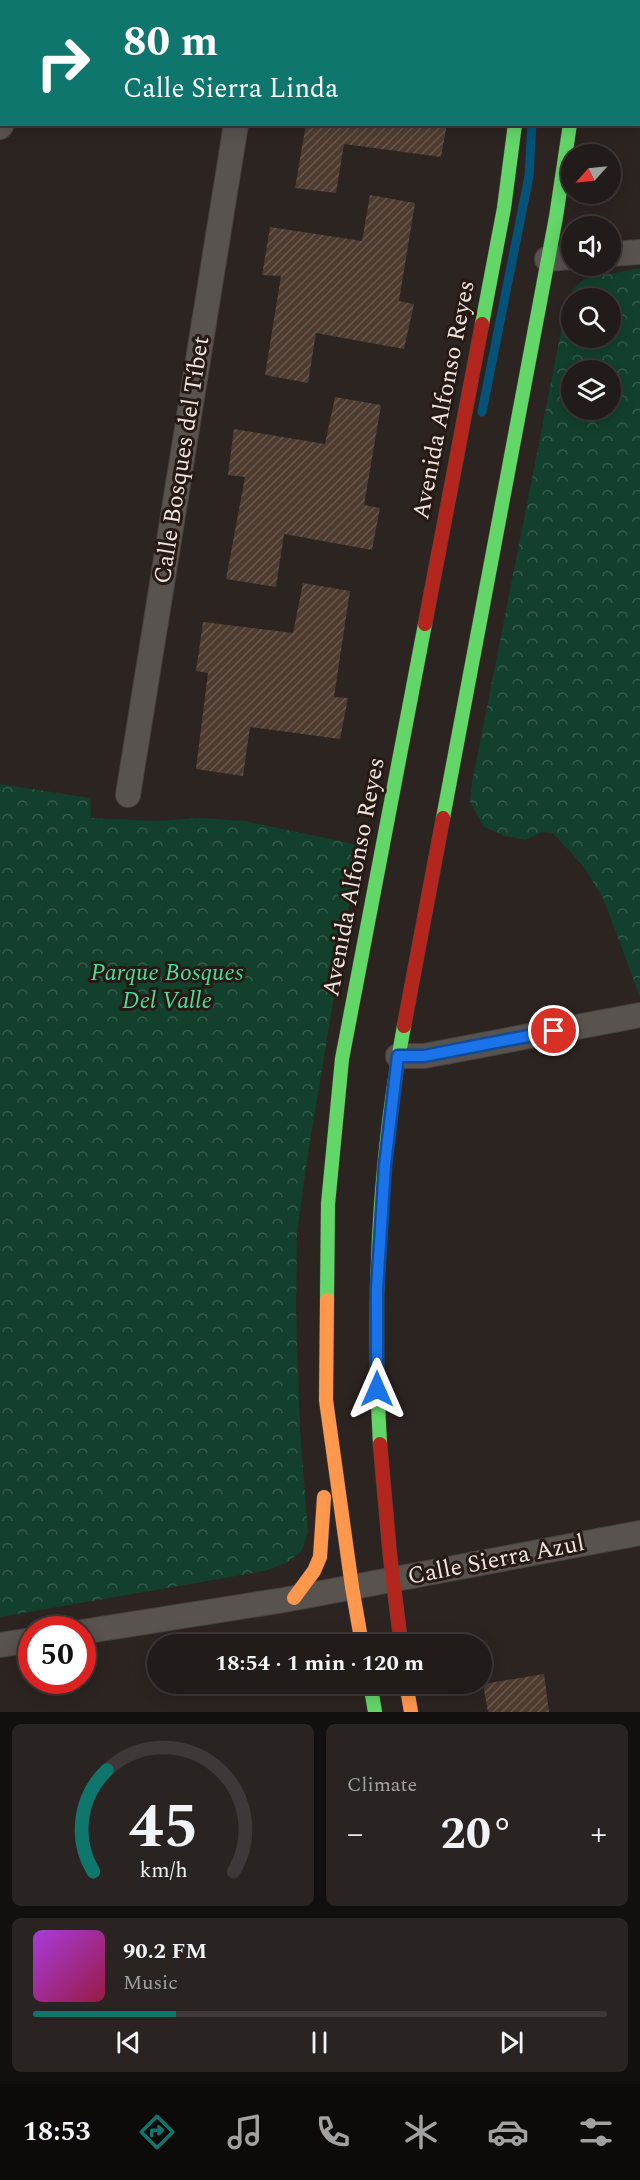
<!DOCTYPE html>
<html lang="en">
<head>
<meta charset="utf-8">
<style>
	:root { --surface:#211b19; --page:#292422; --text:#f1f3f6; --muted:#a2a1a2; --line:#3e3938; --accent:#0f766e }
	body { margin:0; font-family:Spectral,serif; background:var(--page); color:var(--text); height:100vh; display:flex; flex-direction:column; font-size:22px; white-space:nowrap }
	* { box-sizing:border-box; margin:0 }
	p { font-size:20px; color:var(--muted) }
	.icon { flex:none; width:33px; height:33px; fill:none; stroke:currentColor; stroke-width:2; stroke-linecap:round; stroke-linejoin:round }
	.map { position:relative; height:1712px; overflow:hidden }
	.side { display:flex; flex-direction:column; gap:12px; padding:12px; background:#120f0e; flex:1 }
	.side>* { flex:none }
	.banner { position:absolute; left:0px; top:0px; width:640px; height:126px; box-shadow:0 3px 15px #0003,0 0 0 2px var(--line); background:#0f766e; color:#fff; overflow:hidden }
	.needle { width:39px; rotate:243deg }
	.tools { position:absolute; left:561px; top:144px; display:grid; gap:12px }
	.tools a { display:grid; place-items:center; width:60px; height:60px; border-radius:50%; background:var(--surface); box-shadow:0 3px 15px #0003,0 0 0 2px var(--line); font-size:30px }
	.speed { position:absolute; left:18px; top:1616px; display:flex; gap:12px; font-size:30px; font-weight:700; text-align:center }
	.speed>* { display:grid; place-content:center; width:78px; height:78px; border-radius:50%; background:var(--surface); box-shadow:0 3px 15px #0003,0 0 0 2px var(--line); line-height:1 }
	.speed .limit { border:9px solid #d22; background:#fff; color:#111 }
	.pin { position:absolute; display:grid; place-items:center; width:51px; height:51px; color:#fff; margin:-26px; border:3px solid #fff; border-radius:50%; box-shadow:0 2px 6px #0007 }
	.me { position:absolute; width:66px; margin:-33px; rotate:0deg; stroke-linejoin:round; filter:drop-shadow(0 0 4px #0008) }
	.turn { display:flex; align-items:center; gap:21px; height:126px; padding:0 24px; font-size:27px }
	.turn .icon { width:78px; height:78px; stroke-width:2.5 }
	.turn b { display:block; font-size:42px; line-height:51px }
	.big { font-size:45px; font-weight:700; line-height:1.1 }
	.side .widget { flex:1; display:flex; flex-direction:column; justify-content:center; gap:9px; min-width:0; padding:0 21px; border-radius:9px; background:var(--page) }
	.side .dial { align-items:center; gap:0 }
	.dial svg { height:156px; overflow:visible; fill:none; stroke:var(--line); stroke-width:7; stroke-linecap:round; text-anchor:middle }
	.dial text { fill:var(--text); stroke:none }
	.song { display:flex; align-items:center; gap:18px }
	.cover { width:72px; height:72px; border-radius:9px; background:linear-gradient(135deg,hsl(280 70% 55%),hsl(340 70% 35%)) }
	.played { height:6px; border-radius:3px; background:linear-gradient(90deg,var(--accent) 25%,var(--line) 25%) }
	.keys { display:flex; justify-content:space-around; direction:ltr }
	.heat { display:flex; justify-content:space-between; align-items:center; font-size:33px; direction:ltr }
	.side .tiles { flex:1; display:grid; gap:12px; grid-template-columns:1fr 1fr }
	.widget:last-child { grid-column:span 2 }
	.trip { position:absolute; left:147px; top:1634px; width:345px; height:60px; border-radius:30px; background:var(--surface); box-shadow:0 3px 15px #0003,0 0 0 2px var(--line); font-weight:700; line-height:60px; text-align:center }
	.tabs { display:flex; height:96px; justify-content:space-around; align-items:center; background:#0d0b0a; color:var(--muted) }
	.tabs .icon { width:42px; height:42px }
	.tabs .active { color:var(--accent) }
	.tabs b { font-size:27px; color:var(--text) }
	.map>svg:first-child { display:block }
	.park { fill:url(#park-crowns); fill-rule:evenodd }
	.lines { fill:none; stroke-linecap:round; stroke-linejoin:round }
	.stream { stroke:#045277; stroke-width:9 }
	.building { fill:url(#building-hatch) }
	.street-casing { stroke:#48413e; stroke-width:26 }
	.fast-casing { stroke:#48413e; stroke-width:15 }
	.slow-casing { stroke:#48413e; stroke-width:15 }
	.jam-casing { stroke:#48413e; stroke-width:15 }
	.street { stroke:#595350; stroke-width:24 }
	.fast { stroke:#63d668; stroke-width:14 }
	.slow { stroke:#ff974d; stroke-width:14 }
	.jam { stroke:#b3261e; stroke-width:14 }
	.route-casing { stroke:#114b97; stroke-width:15 }
	.route { stroke:#1a73e8; stroke-width:10 }
	.labels { text-anchor:middle; dominant-baseline:central; stroke-width:6; stroke-linejoin:round; paint-order:stroke }
	.street-label { font-size:24px; fill:#efe5e0; stroke:#271913 }
	.park-label { font-size:24px; font-style:italic; fill:#49dc9f; stroke:#271913 }
</style>
</head>
<body>
<div class="map">
<svg width="640" height="1712" viewBox="0 0 640 1712">
	<defs>
		<pattern id="park-crowns" width="20" height="18" patternUnits="userSpaceOnUse" patternTransform="scale(1.5)"><rect width="20" height="18" fill="#12402c"/><path d="M2 6a3 3 0 1 1 6 0M12 15a3 3 0 1 1 6 0" fill="none" stroke="#355b4a"/></pattern>
		<pattern id="building-hatch" width="6" height="6" patternUnits="userSpaceOnUse" patternTransform="scale(1.5)"><rect width="6" height="6" fill="#4e3c30"/><path d="M-1 1l2-2M0 6l6-6M5 7l2-2" fill="none" stroke="#68584e"/></pattern>
	</defs>
	<rect width="100%" height="100%" fill="#2c2421"/>
	<path class="park" d="M 640,268 L 640,997 L 604,900 L 584,867 L 553,833 L 543,832 L 525,840 L 505,836 L 484,827 L 470,802 L 472,783 L 565,311 L 573,289 L 584,279 ZM 572,298 L 610,298 L 610,338 L 572,338 ZM 572,370 L 610,370 L 610,410 L 572,410 Z
		M 0,784 L 90,798 L 91,818 L 155,821 L 200,818 L 245,821 L 359,845 L 306,1166 L 297,1234 L 296,1307 L 300,1430 L 308,1532 L 301,1552 L 286,1563 L 264,1571 L 0,1617 Z"/>
	<g class="lines">
		<path class="stream" d="M 482,412 L 529,176 L 532,124"/>
	</g>
	<path class="building" d="M 306,124 L 447,124 L 441,157 L 344,144 L 336,193 L 295,188 Z
		M 370,195 L 415,203 L 399,301 L 414,304 L 404,349 L 316,333 L 308,383 L 265,375 L 281,276 L 262,275 L 270,227 L 362,241 Z
		M 335,397 L 381,405 L 364,505 L 380,508 L 372,550 L 284,534 L 276,587 L 226,579 L 245,477 L 228,475 L 234,429 L 325,444 Z
		M 303,583 L 350,591 L 334,697 L 348,698 L 340,739 L 250,727 L 243,776 L 196,769 L 208,673 L 196,671 L 203,622 L 293,633 Z
		M 544,1674 L 549,1712 L 488,1712 L 483,1684 Z"/>
	<g class="lines">
		<defs>
			<path id="street" d="M 226,2 L 230,0
				M 256,2 L 256,0
				M 367,2 L 369,0
				M 0,98 L 2,99
				M 0,127 L 2,124
				M 610,254 L 640,252
				M 547,259 L 572,257
				M 128,795 L 236,124
				M 398,1056 L 424,1056 L 640,1015
				M 82,1632 L 284,1600 L 640,1533
				M 0,1645 L 32,1640"/>
			<path id="fast" d="M 482,324 L 504,208 L 515,124
				M 443,818 L 556,217 L 570,124
				M 327,1300 L 328,1204 L 342,1059 L 425,624
				M 380,1444 C 372,1305 378,1163 404,1026
				M 370,1683 L 375,1712"/>
			<path id="slow" d="M 529,0 L 529,2
				M 587,0 L 587,2
				M 327,1300 L 326,1400 L 352,1587 L 362,1644
				M 294,1598 L 314,1571 L 320,1557 L 324,1497
				M 406,1683 L 411,1712"/>
			<path id="jam" d="M 425,624 L 482,324
				M 404,1026 L 443,818
				M 380,1444 L 390,1556 L 401,1644"/>
		</defs>
		<use href="#street" class="street-casing"/>
		<use href="#fast" class="fast-casing"/>
		<use href="#slow" class="slow-casing"/>
		<use href="#jam" class="jam-casing"/>
		<use href="#street" class="street"/>
		<use href="#fast" class="fast"/>
		<use href="#slow" class="slow"/>
		<use href="#jam" class="jam"/>
	</g>
	<g class="lines">
		<defs>
			<path id="route" d="M 377,1389 L 377,1289 L 385,1165 L 398,1056 L 424,1056 L 554,1031"/>
		</defs>
		<use href="#route" class="route-casing"/>
		<use href="#route" class="route"/>
	</g>
	<g class="labels">
		<g class="street-label">
			<text transform="translate(444 400) rotate(-79)">Avenida Alfonso Reyes</text>
			<text transform="translate(182 460) rotate(-81)">Calle Bosques del Tíbet</text>
			<text transform="translate(354 877) rotate(-79)">Avenida Alfonso Reyes</text>
			<text transform="translate(496 1560) rotate(-11)">Calle Sierra Azul</text>
		</g>
		<g class="park-label">
			<text x="167" y="973">Parque Bosques<tspan x="167" dy="28">Del Valle</tspan></text>
		</g>
	</g>
</svg>
<div class="tools">
<a><svg class="needle" viewBox="-14 -14 28 28"><path d="M0-13l5 13h-10z" fill="#e53935"/><path d="M0 13l5-13h-10z" fill="#a2a1a2"/></svg></a>
<a><svg class="icon" aria-label="sound" viewBox="0 0 24 24"><path d="M4 9h4l5-4v14l-5-4H4zM17 9q2 3 0 6"/></svg></a>
<a><svg class="icon" aria-label="search" viewBox="0 0 24 24"><circle cx="10" cy="10" r="6"/><path d="M15 15l6 6"/></svg></a>
<a><svg class="icon" aria-label="layers" viewBox="0 0 24 24"><path d="M12 4l9 5-9 5-9-5zM3 14l9 5 9-5"/></svg></a>
</div>
<div class="speed"><div class="limit">50</div></div>
<div class="pin" style="left:554px;top:1031px;background:#d93025"><svg class="icon" aria-label="arrive" viewBox="0 0 24 24"><path d="M6 21V4h12l-3 4 3 4H6"/></svg></div>
<svg class="me" style="left:377px;top:1389px" viewBox="-20 -20 40 40"><path d="M0-17L14 15 0 8-14 15z" fill="#1a73e8" stroke="#fff" stroke-width="4"/></svg>
<div class="trip">18:54 · 1 min · 120 m</div>
<div class="banner">
<div class="turn"><svg class="icon" aria-label="right" viewBox="0 0 24 24"><path d="M7 20v-9h11M14 6l5 5-5 5"/></svg><div><b>80 m</b>Calle Sierra Linda</div></div>
</div>
</div>
<section class="side">
<div class="tiles">
<div class="widget dial"><svg viewBox="0 0 100 80">
<path d="M14 69A42 42 0 1 1 86 69"/>
<path d="M14 69A42 42 0 0 1 21 17" stroke="#0f766e"/>
<text x="50" y="56" font-size="32" font-weight="700">45</text>
<text x="50" y="72" font-size="11">km/h</text>
</svg></div>
<div class="widget"><p>Climate</p>
<div class="heat"><a>−</a><b class="big">20°</b><a>+</a></div>
</div>
<div class="widget">
<div class="song"><i class="cover"></i><div><b>90.2 FM</b><p>Music</p></div></div>
<div class="played"></div>
<div class="keys"><svg class="icon" aria-label="previous" viewBox="0 0 24 24"><path d="M18 5L8 12l10 7zM5 5v14"/></svg><svg class="icon" aria-label="pause" viewBox="0 0 24 24"><path d="M8 5v14M16 5v14"/></svg><svg class="icon" aria-label="next" viewBox="0 0 24 24"><path d="M6 5l10 7-10 7zM19 5v14"/></svg></div>
</div>
</div>
</section>
<nav class="tabs">
<b>18:53</b>
<svg class="icon active" aria-label="directions" viewBox="0 0 24 24"><path d="M12 3l9 9-9 9-9-9zM9 14v-3h6M13 9l2 2-2 2"/></svg>
<svg class="icon" aria-label="music" viewBox="0 0 24 24"><path d="M9 18V5l10-2v13"/><circle cx="6" cy="18" r="3"/><circle cx="16" cy="16" r="3"/></svg>
<svg class="icon" aria-label="phone" viewBox="0 0 24 24"><path d="M5 4h4l2 5-3 2q2 4 5 5l2-3 5 2v4C11 20 4 13 5 4z"/></svg>
<svg class="icon" aria-label="climate" viewBox="0 0 24 24"><path d="M12 3v18M4 7l16 10M4 17L20 7"/></svg>
<svg class="icon" aria-label="car" viewBox="0 0 24 24"><path d="M5 17H2v-5l4-1 3-4h7l3 4 3 1v5h-3M9 17h6M6 11h13"/><circle cx="7" cy="17" r="2"/><circle cx="17" cy="17" r="2"/></svg>
<svg class="icon" aria-label="filters" viewBox="0 0 24 24"><path d="M4 7h16M4 17h16"/><circle cx="9" cy="7" r="2"/><circle cx="15" cy="17" r="2"/></svg>
</nav>
</body>
</html>
